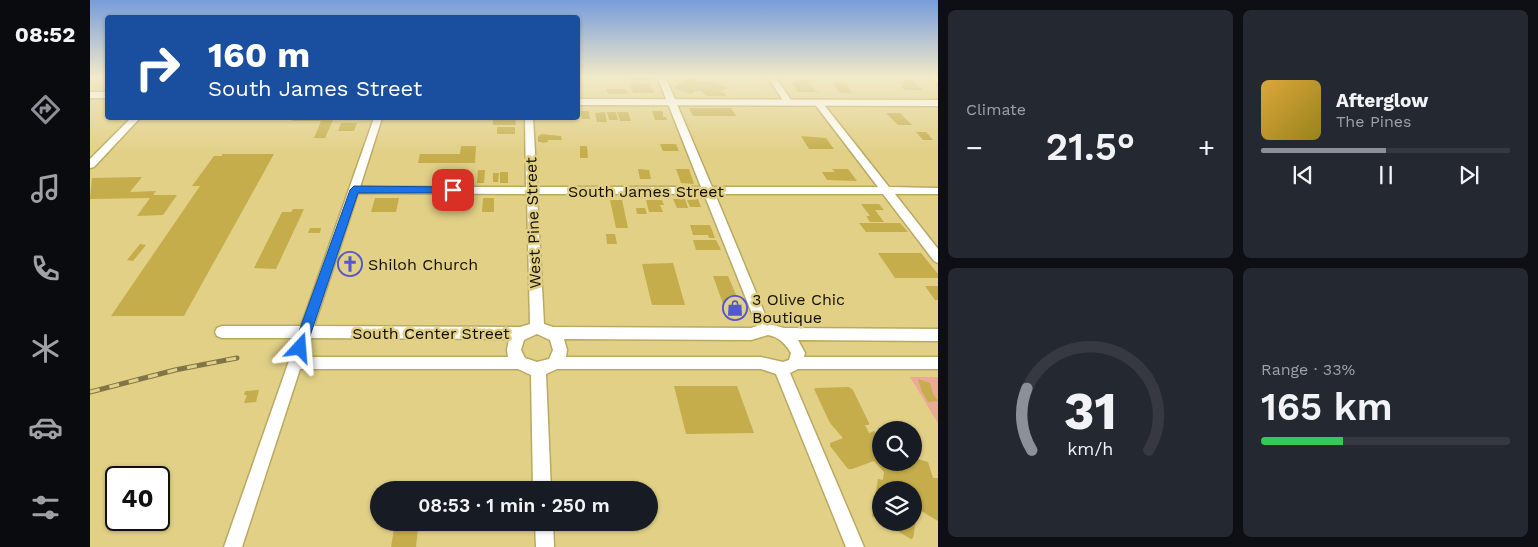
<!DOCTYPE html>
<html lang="en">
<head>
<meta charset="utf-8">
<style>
	:root { --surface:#171b24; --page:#242831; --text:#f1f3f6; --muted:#9ea1a6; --line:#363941; --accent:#8c9099 }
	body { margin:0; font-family:"Work Sans",sans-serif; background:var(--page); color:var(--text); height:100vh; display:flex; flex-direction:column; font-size:19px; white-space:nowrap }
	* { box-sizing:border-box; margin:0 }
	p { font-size:16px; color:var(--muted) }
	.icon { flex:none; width:28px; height:28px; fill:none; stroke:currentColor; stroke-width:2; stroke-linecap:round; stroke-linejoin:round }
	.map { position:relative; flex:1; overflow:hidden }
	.panel { display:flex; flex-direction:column; gap:10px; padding:10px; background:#0d0f14; width:600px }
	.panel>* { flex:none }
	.banner { position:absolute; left:15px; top:15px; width:475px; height:105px; border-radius:5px; box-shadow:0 1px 4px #0004; background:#1a4fa0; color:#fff; overflow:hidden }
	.fabs { position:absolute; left:782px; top:421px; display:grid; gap:10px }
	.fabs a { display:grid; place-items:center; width:50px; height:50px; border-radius:50%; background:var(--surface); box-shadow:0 1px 4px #0004; font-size:25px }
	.speed { position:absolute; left:15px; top:466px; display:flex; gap:10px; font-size:25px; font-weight:700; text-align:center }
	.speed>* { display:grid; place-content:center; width:65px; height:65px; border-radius:50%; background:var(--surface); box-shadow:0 1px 4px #0004; line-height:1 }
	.speed .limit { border:2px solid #111; border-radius:8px; background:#fff; color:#111 }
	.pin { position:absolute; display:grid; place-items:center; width:42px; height:42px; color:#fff; margin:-21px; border-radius:10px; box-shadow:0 2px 8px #0006 }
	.me { position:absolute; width:55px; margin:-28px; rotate:19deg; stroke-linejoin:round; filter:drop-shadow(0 0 4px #0008) }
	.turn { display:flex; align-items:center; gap:18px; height:105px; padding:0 20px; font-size:22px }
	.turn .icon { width:65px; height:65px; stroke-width:2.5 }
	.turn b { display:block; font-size:35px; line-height:42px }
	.big { font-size:38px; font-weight:600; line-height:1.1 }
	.panel .card { flex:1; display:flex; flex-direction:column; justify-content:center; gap:8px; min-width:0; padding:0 18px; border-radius:8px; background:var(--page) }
	.panel .dial { align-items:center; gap:0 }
	.dial svg { height:130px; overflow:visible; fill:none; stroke:var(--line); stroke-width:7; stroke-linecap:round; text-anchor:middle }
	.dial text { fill:var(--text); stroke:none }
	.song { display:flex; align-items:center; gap:15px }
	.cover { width:60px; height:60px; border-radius:8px; background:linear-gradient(135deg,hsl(40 70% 55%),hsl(50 70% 35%)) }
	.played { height:5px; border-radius:2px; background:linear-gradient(90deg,var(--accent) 50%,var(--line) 50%) }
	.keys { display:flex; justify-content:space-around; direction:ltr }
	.heat { display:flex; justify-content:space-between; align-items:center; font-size:28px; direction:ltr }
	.charge { height:8px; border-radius:4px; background:linear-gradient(90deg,#34c759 33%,var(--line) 0) }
	.panel .tiles { flex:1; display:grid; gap:10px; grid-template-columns:repeat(2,1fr) }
	.trip { position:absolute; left:280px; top:481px; width:288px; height:50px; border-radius:25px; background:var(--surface); box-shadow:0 1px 4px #0004; font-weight:600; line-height:50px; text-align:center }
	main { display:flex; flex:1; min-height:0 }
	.tabs { display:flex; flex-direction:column; width:90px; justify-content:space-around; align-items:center; background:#090b0e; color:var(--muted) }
	.tabs .icon { width:35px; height:35px }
	.tabs .current { color:var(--accent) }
	.tabs b { font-size:22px; color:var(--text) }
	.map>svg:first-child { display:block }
	.green { fill:#eca996 }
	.building { fill:#c4ad4a }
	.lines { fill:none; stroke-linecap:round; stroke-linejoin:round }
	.minor-casing { stroke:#baa960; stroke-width:3 }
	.major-casing { stroke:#baa960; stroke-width:3 }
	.minor { fill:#fff; fill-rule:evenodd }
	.major { fill:#fff; fill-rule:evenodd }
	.rail-casing { stroke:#807547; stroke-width:5 }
	.rail { stroke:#e1d086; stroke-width:3; stroke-dasharray:10; stroke-linecap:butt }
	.route { fill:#1a73e8; stroke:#114b97 }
	.labels { text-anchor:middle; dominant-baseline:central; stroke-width:5; stroke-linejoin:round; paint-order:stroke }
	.street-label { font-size:16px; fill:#140f00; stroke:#e1d086 }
	.poi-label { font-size:16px; fill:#140f00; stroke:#e1d086; text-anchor:start }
</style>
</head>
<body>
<main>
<nav class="tabs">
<b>08:52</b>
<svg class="icon current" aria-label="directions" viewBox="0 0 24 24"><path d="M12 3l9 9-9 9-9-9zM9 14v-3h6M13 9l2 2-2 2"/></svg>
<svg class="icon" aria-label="music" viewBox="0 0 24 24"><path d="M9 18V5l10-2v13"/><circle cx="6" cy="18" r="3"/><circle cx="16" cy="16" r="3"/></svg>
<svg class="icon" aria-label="phone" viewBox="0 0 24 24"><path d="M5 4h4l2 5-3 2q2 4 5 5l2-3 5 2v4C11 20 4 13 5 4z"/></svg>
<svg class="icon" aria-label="climate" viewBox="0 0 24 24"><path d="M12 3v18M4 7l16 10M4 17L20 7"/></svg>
<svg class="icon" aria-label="car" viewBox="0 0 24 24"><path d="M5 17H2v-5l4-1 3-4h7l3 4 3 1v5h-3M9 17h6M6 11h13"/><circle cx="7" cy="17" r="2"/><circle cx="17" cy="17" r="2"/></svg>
<svg class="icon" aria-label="filters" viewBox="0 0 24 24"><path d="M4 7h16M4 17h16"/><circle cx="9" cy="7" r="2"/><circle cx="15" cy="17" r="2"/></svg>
</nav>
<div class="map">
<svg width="848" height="547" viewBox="0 0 848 547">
	<rect width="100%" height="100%" fill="#e1d086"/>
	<path class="green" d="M 820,377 L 848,377 L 848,423 Z"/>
	<path class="building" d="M 541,76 L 559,76 L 560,80 L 541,79 Z
		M 600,77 L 608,82 L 624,82 L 639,88 L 628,92 L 634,92 L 636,96 L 617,96 L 611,91 L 605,91 L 601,94 L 583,88 Z
		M 704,80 L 718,80 L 719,82 L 717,82 L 728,92 L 708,92 L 701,82 L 706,83 Z
		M 813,80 L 821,80 L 833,90 L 815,90 L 810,86 L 814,86 L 809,82 L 815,82 Z
		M 540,83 L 560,84 L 564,93 L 543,93 Z
		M 742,83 L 756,83 L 762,93 L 750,93 Z
		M 516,89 L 536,89 L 538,94 L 518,94 Z
		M 599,108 L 641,108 L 646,116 L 603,116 Z
		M 491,111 L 499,111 L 500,119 L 492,119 Z
		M 562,111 L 573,111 L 573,117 L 576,117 L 577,120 L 565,120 Z
		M 515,112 L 517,122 L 507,122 L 505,113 Z
		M 517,112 L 526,112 L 528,120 L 519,120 Z
		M 527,112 L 538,112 L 541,121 L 530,121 Z
		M 796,113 L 810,113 L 822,125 L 808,125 Z
		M 204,118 L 244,118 L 235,138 L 224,138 L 231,121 L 202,121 Z
		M 403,119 L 425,119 L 426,125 L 403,125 Z
		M 251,123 L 267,123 L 264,131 L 248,131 Z
		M 407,127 L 425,127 L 425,134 L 407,134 Z
		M 826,132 L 836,132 L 843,140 L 833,140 Z
		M 452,134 L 471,136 L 472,140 L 458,140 L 458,142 L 452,143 L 452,142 L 448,142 L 448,136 Z
		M 711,136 L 736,138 L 744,149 L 719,149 Z
		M 570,144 L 586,144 L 589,151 L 573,151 Z
		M 371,146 L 386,146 L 385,163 L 328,163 L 330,154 L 370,154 Z
		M 490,146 L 497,146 L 498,158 L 490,158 Z
		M 132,154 L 184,154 L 94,316 L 21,316 L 110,186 L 102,186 L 124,156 L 132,156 Z
		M 548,169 L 559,170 L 561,179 L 550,179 Z
		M 586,169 L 599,169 L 604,184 L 591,183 Z
		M 742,169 L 758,169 L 767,181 L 737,180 L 732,172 L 745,172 Z
		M 388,170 L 395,170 L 394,183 L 387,183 Z
		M 410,172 L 418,172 L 418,183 L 410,183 Z
		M 403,173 L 409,173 L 408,182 L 403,182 Z
		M 52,177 L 40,192 L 66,191 L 63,195 L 87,195 L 73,215 L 47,216 L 60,198 L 0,199 L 2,178 Z
		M 285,198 L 309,198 L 306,212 L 281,212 Z
		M 393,198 L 404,198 L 404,212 L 392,212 Z
		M 583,199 L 595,199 L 598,208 L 587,208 Z
		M 608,199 L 611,207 L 600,207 L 597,200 Z
		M 520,200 L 532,200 L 538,228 L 526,228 Z
		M 556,200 L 572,200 L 574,205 L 570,205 L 573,212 L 559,212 Z
		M 771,204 L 789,204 L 794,210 L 785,210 L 794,222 L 780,222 L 776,216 L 780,216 Z
		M 546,208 L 555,208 L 557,214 L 547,214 Z
		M 203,209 L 214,209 L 186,269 L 164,268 L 192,212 L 201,212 Z
		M 769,223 L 810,223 L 818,232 L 776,232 Z
		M 600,225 L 620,225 L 625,238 L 619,238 L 618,235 L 603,235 Z
		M 220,228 L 231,228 L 230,233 L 218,233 Z
		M 516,234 L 525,234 L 527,244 L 517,244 Z
		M 603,240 L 626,240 L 631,250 L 606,250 Z
		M 50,244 L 56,245 L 43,261 L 37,260 Z
		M 788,253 L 831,253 L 848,274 L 848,278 L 805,278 Z
		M 583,263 L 595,305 L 562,305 L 552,264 Z
		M 623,276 L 638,276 L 653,311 L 636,312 Z
		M 835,286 L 848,286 L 848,300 L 845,300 Z
		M 828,379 L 840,383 L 843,394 L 848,401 L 838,402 L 832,392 Z
		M 584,386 L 647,386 L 664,433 L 596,434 Z
		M 726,388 L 759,387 L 763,390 L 779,423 L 779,425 L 775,425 L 779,433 L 784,431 L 791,440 L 791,462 L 824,462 L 824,461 L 826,462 L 828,459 L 838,462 L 843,478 L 848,478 L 848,521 L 828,509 L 823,538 L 821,539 L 792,522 L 824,522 L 824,490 L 791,490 L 791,522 L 782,516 L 788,479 L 793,480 L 794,472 L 784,461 L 762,469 L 758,469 L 740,446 L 740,443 L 753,438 L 740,423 L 724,389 Z
		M 169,390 L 166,402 L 154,403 L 157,395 L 154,395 L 155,391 Z
		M 304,529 L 328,529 L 326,547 L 301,547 Z"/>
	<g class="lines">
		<defs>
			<path id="minor" d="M 567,76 L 575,76 L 622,187 L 788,187 L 724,103 L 728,100 L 731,101 L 799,187 L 848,188 L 848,194 L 805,194 L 848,249 L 848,263 L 844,261 L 793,194 L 625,194 L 679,324 L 694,328 L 848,329 L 848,341 L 708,340 L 715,353 L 714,357 L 848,357 L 848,369 L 708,369 L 700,373 L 774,547 L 756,547 L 686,374 L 671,369 L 467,369 L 456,374 L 461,490 L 443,490 L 441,375 L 428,369 L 210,369 L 152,547 L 134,547 L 207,338 L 132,338 L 127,336 L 125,332 L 127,328 L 132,326 L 211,326 L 284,118 L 292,118 L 270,187 L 436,187 L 435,118 L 443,118 L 447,187 L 611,187 ZM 268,193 L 437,194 L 440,324 L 430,327 L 224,326 ZM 447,194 L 614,194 L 667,326 L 661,328 L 463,327 L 454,324 ZM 447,334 L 460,340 L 463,350 L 459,359 L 447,362 L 435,358 L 431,350 L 434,340 ZM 678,335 C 689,337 696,344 701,353 L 699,360 L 693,362 L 671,357 L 476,357 L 477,350 L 474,339 L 661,340 ZM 221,338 L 419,339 L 417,350 L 418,357 L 215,357 Z
				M 677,76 L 685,76 L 703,103 L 702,105 L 696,105 Z
				M 838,76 L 847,76 L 848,83 Z
				M 41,118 L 50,118 L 4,167 L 0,168 L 0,159 Z
				M 445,522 L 463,522 L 464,547 L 446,547 Z"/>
			<path id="major" d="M 0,92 L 18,92 L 18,98 L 0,98 Z
				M 488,99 L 848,100 L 848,106 L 488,105 Z"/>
		</defs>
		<use href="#minor" class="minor-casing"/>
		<use href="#major" class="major-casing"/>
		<use href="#minor" class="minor"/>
		<use href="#major" class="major"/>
		<defs>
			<path id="rail" d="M 0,392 L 85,370 L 147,358"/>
		</defs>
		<use href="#rail" class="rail-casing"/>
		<use href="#rail" class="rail"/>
	</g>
	<linearGradient id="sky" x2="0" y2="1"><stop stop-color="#779cdb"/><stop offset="0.5" stop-color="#f2eac9"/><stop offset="1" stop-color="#f2eac9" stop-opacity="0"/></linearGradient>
	<rect width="848" height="153" fill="url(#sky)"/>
	<path class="route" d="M 264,186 L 363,187 L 368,190 L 363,193 L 268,193 L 216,348 L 214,352 L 210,353 L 205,352 L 203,348 L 260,190 Z"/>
	<defs>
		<symbol id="church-ring" viewBox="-11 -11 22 22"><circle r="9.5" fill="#e1d086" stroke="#5458cf" stroke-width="1.5"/><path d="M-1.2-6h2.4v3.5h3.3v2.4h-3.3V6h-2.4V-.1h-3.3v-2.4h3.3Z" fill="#5458cf"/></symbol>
		<symbol id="shop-ring" viewBox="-11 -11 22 22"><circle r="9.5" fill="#e1d086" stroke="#5458cf" stroke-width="1.5"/><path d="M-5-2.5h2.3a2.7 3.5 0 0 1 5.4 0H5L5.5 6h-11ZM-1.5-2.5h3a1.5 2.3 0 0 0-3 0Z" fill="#5458cf"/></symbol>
	</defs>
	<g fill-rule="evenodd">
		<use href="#church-ring" x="246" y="250" width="28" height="28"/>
		<use href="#shop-ring" x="631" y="294" width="28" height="28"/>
	</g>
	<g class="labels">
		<g class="street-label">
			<text x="556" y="191">South James Street</text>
			<text transform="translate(443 223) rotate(-92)">West Pine Street</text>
			<text x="341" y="333">South Center Street</text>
		</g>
		<g class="poi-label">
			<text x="278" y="264">Shiloh Church</text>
			<text x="662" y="299">3 Olive Chic<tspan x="662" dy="18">Boutique</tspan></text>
		</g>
	</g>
</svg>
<div class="fabs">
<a><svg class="icon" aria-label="search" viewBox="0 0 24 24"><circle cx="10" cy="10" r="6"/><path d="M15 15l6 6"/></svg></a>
<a><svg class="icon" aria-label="layers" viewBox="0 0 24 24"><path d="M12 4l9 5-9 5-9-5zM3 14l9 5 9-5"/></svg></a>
</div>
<div class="speed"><div class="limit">40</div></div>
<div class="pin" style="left:363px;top:190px;background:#d93025"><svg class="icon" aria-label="arrive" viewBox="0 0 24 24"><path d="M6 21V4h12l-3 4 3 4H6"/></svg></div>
<svg class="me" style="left:210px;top:348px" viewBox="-20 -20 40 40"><path d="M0-17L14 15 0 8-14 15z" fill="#1a73e8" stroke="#fff" stroke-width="4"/></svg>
<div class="trip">08:53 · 1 min · 250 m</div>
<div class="banner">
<div class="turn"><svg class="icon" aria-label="right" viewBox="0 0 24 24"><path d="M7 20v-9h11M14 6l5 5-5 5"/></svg><div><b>160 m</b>South James Street</div></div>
</div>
</div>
<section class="panel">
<div class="tiles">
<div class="card"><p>Climate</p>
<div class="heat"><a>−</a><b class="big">21.5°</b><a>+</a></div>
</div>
<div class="card">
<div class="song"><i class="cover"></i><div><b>Afterglow</b><p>The Pines</p></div></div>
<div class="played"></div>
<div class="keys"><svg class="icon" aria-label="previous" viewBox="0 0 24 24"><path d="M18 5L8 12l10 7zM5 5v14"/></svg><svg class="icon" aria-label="pause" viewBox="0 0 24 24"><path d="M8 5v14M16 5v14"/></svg><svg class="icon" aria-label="next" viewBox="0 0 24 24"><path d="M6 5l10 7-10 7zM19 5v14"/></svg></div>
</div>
<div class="card dial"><svg viewBox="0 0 100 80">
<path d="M14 69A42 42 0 1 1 86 69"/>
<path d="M14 69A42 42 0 0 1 11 31" stroke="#8c9099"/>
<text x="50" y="56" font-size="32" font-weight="700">31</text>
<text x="50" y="72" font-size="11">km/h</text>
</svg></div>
<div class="card"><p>Range · 33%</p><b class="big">165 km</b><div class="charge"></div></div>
</div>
</section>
</main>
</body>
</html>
